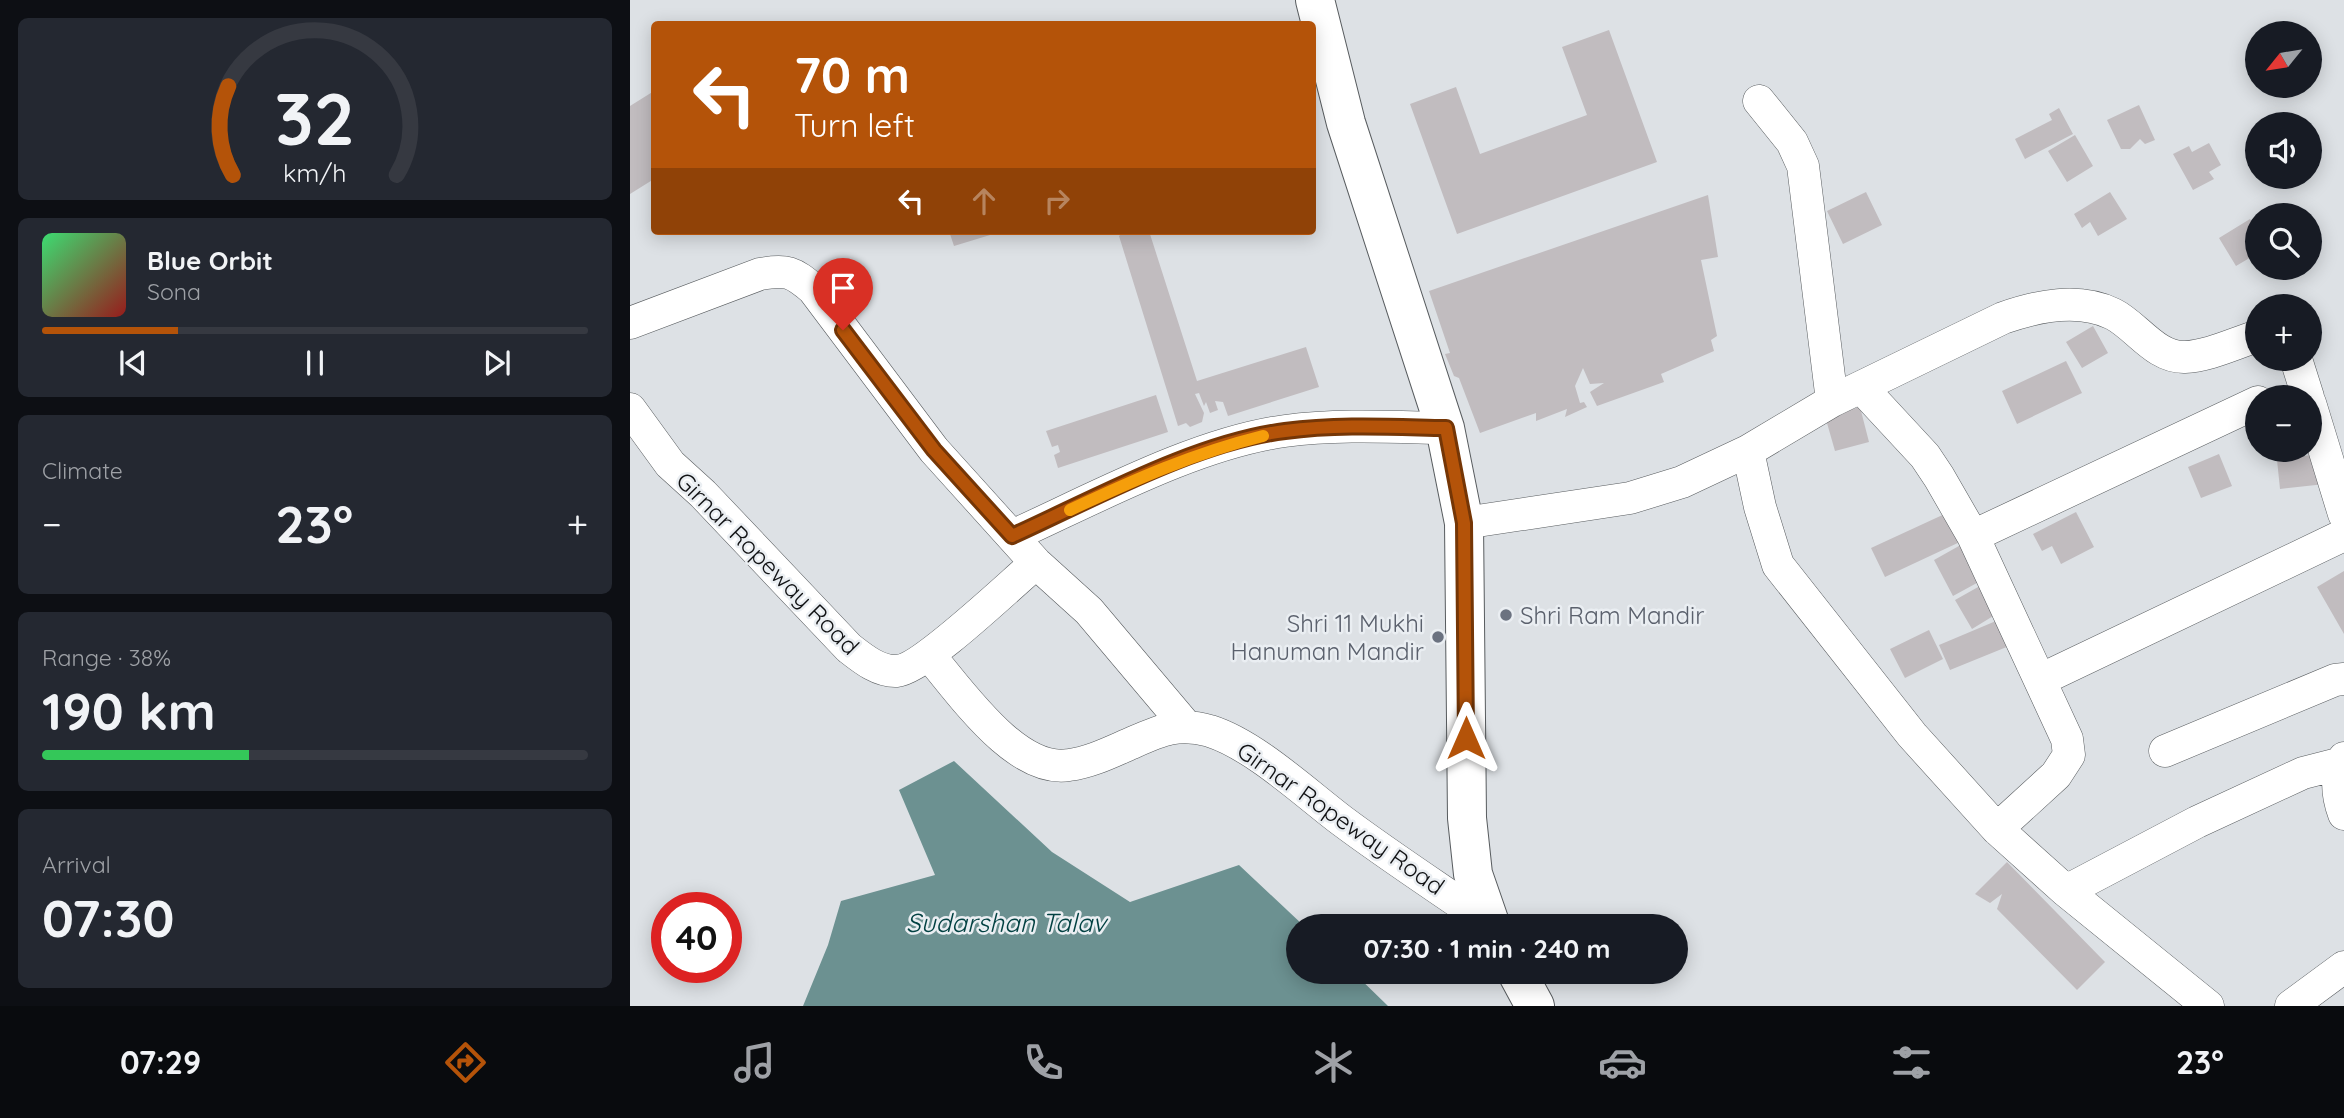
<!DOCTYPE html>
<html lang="en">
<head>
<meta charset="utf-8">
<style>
	:root { --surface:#171b24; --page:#242831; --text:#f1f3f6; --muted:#9ea1a6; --line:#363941; --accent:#b45309 }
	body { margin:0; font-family:Quicksand,sans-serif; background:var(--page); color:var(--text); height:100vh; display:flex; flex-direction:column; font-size:26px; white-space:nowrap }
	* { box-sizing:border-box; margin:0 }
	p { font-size:23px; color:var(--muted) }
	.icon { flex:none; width:38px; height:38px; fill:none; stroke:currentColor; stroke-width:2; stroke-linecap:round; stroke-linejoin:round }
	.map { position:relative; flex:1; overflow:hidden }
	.side { display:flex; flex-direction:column; gap:18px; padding:18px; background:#0d0f14; width:630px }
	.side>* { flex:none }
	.banner { position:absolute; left:21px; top:21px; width:665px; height:214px; border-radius:7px; box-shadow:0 4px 18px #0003; background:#b45309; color:#fff; overflow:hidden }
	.needle { width:46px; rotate:240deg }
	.controls { position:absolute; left:1615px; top:21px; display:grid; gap:14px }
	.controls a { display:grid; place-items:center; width:77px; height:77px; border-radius:50%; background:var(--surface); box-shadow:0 4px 18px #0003; font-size:35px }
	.speed { position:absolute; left:21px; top:892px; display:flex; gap:14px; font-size:35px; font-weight:700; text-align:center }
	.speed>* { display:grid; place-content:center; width:91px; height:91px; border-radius:50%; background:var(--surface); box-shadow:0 4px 18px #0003; line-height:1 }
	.speed .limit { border:10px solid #d22; background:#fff; color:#111 }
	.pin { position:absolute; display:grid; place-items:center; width:60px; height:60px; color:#fff; margin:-72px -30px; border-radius:50% 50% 50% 0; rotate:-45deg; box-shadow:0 0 7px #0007 }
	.pin .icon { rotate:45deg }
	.me { position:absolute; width:77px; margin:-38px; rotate:0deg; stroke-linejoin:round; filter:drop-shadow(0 0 5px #0008) }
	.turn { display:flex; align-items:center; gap:24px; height:147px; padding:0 28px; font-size:32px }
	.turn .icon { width:91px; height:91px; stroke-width:2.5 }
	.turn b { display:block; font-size:49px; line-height:60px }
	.lanes { display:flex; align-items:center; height:66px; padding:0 28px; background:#0003; justify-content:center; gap:35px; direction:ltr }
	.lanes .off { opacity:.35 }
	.big { font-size:52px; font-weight:700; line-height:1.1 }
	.side .tile { flex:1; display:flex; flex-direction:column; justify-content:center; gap:10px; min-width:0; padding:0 24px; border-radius:10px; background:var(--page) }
	.side .dial { align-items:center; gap:0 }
	.dial svg { height:182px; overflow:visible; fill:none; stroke:var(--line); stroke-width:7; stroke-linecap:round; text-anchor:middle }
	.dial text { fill:var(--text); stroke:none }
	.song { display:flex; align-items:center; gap:21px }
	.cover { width:84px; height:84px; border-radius:10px; background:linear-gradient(135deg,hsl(140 70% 55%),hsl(0 70% 35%)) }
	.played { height:7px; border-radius:4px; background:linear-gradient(90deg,var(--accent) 25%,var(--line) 25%) }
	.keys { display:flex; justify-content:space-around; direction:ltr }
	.heat { display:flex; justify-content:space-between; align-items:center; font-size:38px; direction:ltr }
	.charge { height:10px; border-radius:5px; background:linear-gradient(90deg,#34c759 38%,var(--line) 0) }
	.trip { position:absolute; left:656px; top:914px; width:402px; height:70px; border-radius:35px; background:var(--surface); box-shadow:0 4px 18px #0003; font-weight:700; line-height:70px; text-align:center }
	.tabs { display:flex; height:112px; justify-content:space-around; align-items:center; background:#090b0e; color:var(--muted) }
	.tabs .icon { width:49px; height:49px }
	.tabs .selected { color:var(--accent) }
	.tabs b { font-size:32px; color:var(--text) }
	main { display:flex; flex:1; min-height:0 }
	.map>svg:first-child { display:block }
	.water { fill:#6c9191 }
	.building { fill:#c1bcbf }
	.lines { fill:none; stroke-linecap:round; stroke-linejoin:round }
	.minor-casing { stroke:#585c5f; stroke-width:33 }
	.tertiary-casing { stroke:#585c5f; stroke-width:40 }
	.minor { stroke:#fff; stroke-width:32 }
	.tertiary { stroke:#fff; stroke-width:38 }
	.route-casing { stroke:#753606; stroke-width:18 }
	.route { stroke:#b45309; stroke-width:12 }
	.slow { stroke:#f59e0b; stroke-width:12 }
	.worship-dot { fill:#6b7280; stroke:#eaeef2; stroke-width:2.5 }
	.labels { text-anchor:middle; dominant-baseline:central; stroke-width:5; stroke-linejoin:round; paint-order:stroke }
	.street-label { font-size:24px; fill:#111214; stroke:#eaeef2 }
	.worship-label { font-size:24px; fill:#5b616d; stroke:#eaeef2; text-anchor:start }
	.water-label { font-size:26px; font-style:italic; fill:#024142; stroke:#eaeef2 }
</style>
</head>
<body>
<main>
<section class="side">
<div class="tile dial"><svg viewBox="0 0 100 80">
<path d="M14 69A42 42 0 1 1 86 69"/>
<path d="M14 69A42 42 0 0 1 12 30" stroke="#b45309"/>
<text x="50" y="56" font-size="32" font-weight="700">32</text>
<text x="50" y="72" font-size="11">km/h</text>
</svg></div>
<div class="tile">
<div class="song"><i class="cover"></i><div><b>Blue Orbit</b><p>Sona</p></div></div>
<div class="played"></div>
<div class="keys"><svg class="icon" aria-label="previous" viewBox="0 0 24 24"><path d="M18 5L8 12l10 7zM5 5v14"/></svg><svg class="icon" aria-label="pause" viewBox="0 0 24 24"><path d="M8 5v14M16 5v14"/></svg><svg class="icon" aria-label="next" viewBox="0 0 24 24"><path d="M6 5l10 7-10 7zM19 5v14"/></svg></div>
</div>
<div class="tile"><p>Climate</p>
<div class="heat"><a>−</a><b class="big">23°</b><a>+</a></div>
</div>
<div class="tile"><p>Range · 38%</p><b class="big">190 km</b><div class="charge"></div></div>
<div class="tile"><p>Arrival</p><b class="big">07:30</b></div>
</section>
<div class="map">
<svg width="1714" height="1006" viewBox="0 0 1714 1006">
	<rect width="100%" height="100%" fill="#dde1e5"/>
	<path class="water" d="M 324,761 L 422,852 L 500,902 L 609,865 L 674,926 L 668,926 L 668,971 L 722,971 L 758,1006 L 173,1006 L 198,945 L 211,901 L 305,875 L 269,790 Z"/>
	<path class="building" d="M 979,30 L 1027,162 L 827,234 L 780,104 L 826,87 L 850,154 L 957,115 L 932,47 Z
		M 24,91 L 24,179 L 0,194 L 0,106 Z
		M 1509,105 L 1525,140 L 1515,144 L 1510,139 L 1500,149 L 1491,149 L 1477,120 Z
		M 1429,108 L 1443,134 L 1395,159 L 1385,139 L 1422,120 L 1419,114 Z
		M 1445,135 L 1463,166 L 1437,182 L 1418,151 Z
		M 1579,143 L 1591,165 L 1579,172 L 1584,179 L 1563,190 L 1543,154 L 1559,146 L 1562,152 Z
		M 1236,192 L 1252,225 L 1213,244 L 1197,211 Z
		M 1480,192 L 1497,219 L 1468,236 L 1460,222 L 1452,228 L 1444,214 Z
		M 1078,195 L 1088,257 L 1071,260 L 1087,336 L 1081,340 L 1084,351 L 1031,374 L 1034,382 L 967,406 L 960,392 L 974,383 L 960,384 L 953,368 L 945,386 L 950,403 L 954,402 L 957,407 L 935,417 L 937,409 L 906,421 L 906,413 L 850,433 L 829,378 L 824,376 L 815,354 L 820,353 L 799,291 Z
		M 1620,219 L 1628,231 L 1628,253 L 1606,266 L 1589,238 Z
		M 319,231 L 370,231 L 370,232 L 324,246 Z
		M 494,231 L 519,231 L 567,381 L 676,347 L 689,387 L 598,416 L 593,402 L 585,401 L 588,410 L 580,413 L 576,402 L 574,406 L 569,393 L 565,394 L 574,413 L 572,422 L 560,427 L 556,423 L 548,426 L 489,236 Z
		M 1463,326 L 1478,353 L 1452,368 L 1436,342 Z
		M 1436,361 L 1452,393 L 1387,424 L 1372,391 Z
		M 526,395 L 538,432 L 428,468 L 424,455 L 430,452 L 428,445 L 422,447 L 416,431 Z
		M 1230,407 L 1239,442 L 1205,451 L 1195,416 Z
		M 1646,450 L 1651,450 L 1656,458 L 1691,454 L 1695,484 L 1650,489 Z
		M 1589,454 L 1602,486 L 1571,498 L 1558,467 Z
		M 1319,512 L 1332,541 L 1255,577 L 1241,548 Z
		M 1446,512 L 1464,547 L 1431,564 L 1422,546 L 1412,551 L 1403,534 Z
		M 1336,542 L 1356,578 L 1323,596 L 1304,560 Z
		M 1714,571 L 1714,634 L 1687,587 Z
		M 1357,582 L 1373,610 L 1342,629 L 1325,600 Z
		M 1373,618 L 1384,644 L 1320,670 L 1309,645 Z
		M 1299,630 L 1313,659 L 1275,678 L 1260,649 Z
		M 1377,862 L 1475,962 L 1447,990 L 1367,909 L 1372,894 L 1360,903 L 1345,894 Z"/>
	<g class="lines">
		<defs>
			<path id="minor" d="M 1129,101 L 1162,142 L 1173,166 L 1202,401
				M 0,323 L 130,274 C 157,269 163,272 183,289 L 304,450 L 406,563 L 459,611 L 556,726
				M 1666,359 L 1678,397
				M 1231,387 L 1295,456 L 1309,477 L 1343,536 L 1437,739 L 1439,755 L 1426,775 L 1367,829
				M 1680,403 L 1714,514
				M 0,409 L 40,464 L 73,494 L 219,648 C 233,659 249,672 267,671 C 293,669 381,584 406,563
				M 1118,451 L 1130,507 L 1148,565 L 1282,735 L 1367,829 L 1436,891 L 1578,1006
				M 834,523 L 1000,498 L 1052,482 L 1118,451 L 1202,401 L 1373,318 C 1407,306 1448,297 1483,314 C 1507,326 1525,358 1555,357 C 1579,356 1605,343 1628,336
				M 382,536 C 464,499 566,443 655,431 C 708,424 762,427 815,428
				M 1343,536 L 1628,402
				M 299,655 C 330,691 386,774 439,765 C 462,762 483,751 504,742 C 531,730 549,722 580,731 C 624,745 673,791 711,820 C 759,856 810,889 859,923
				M 1410,680 L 1714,535
				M 1535,751 L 1705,680 L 1714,679
				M 1714,758 C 1705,777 1707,795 1714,814
				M 1436,891 L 1567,822 L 1673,773 L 1712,763
				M 1661,1006 L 1714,967"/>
			<path id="tertiary" d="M 685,0 L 716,123 L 815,428 L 834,523 L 837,818 L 843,874 L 861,926
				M 886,971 L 905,1006"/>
		</defs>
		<use href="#minor" class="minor-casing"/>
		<use href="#tertiary" class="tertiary-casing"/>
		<use href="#minor" class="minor"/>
		<use href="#tertiary" class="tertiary"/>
	</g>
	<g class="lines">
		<defs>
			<path id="route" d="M 213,330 L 304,450 L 382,536 C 464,499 566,442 655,431 C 709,424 762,427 816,428 L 834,523 L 836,738"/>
		</defs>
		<use href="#route" class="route-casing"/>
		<use href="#route" class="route"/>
		<path class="slow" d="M 440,510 C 504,480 564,453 633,436"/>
	</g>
	<g class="worship-dot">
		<circle cx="876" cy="615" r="7"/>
		<circle cx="808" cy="637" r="7"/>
	</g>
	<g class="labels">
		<g class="street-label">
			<text transform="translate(138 563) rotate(45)">Girnar Ropeway Road</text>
			<text transform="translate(711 818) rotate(35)">Girnar Ropeway Road</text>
		</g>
		<g class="worship-label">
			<text x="890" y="615">Shri Ram Mandir</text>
			<text x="794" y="623" text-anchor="end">Shri 11 Mukhi<tspan x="794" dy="28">Hanuman Mandir</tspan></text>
		</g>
		<g class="water-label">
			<text x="376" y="922">Sudarshan Talav</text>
		</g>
	</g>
</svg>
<div class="controls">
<a><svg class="needle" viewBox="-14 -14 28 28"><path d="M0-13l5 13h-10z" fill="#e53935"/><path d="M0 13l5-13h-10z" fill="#9ea1a6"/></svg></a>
<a><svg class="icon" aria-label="sound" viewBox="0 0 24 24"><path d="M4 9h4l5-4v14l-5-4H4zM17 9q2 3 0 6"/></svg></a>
<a><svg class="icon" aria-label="search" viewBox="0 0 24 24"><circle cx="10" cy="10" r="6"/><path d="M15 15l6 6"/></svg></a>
<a>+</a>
<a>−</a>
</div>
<div class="speed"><div class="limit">40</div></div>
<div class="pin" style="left:213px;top:330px;background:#d93025"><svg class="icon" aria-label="arrive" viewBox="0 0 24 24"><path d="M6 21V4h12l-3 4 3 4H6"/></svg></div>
<svg class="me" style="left:836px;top:738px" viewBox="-20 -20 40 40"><path d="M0-17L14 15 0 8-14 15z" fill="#b45309" stroke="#fff" stroke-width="4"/></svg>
<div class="trip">07:30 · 1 min · 240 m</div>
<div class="banner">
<div class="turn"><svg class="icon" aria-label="left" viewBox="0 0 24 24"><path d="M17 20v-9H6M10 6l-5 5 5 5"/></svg><div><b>70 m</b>Turn left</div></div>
<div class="lanes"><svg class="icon" aria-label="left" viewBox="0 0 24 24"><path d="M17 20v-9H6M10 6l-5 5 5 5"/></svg><svg class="icon off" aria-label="ahead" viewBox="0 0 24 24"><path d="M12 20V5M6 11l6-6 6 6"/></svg><svg class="icon off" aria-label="right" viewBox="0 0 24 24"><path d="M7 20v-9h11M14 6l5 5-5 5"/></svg></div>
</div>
</div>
</main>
<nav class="tabs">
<b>07:29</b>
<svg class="icon selected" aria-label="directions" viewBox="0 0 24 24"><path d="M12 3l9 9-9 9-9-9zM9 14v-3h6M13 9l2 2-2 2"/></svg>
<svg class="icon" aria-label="music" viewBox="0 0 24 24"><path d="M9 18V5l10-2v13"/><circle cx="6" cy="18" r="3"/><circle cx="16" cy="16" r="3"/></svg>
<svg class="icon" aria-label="phone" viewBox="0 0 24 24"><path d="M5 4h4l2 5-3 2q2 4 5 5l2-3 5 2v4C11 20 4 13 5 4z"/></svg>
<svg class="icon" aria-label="climate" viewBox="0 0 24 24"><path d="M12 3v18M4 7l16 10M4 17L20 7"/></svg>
<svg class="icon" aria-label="car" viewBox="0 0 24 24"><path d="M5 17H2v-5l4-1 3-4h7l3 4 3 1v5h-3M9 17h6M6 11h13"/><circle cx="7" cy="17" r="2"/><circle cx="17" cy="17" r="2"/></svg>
<svg class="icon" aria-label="filters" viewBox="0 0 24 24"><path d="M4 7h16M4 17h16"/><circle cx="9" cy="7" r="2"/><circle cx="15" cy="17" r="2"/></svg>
<b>23°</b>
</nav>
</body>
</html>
